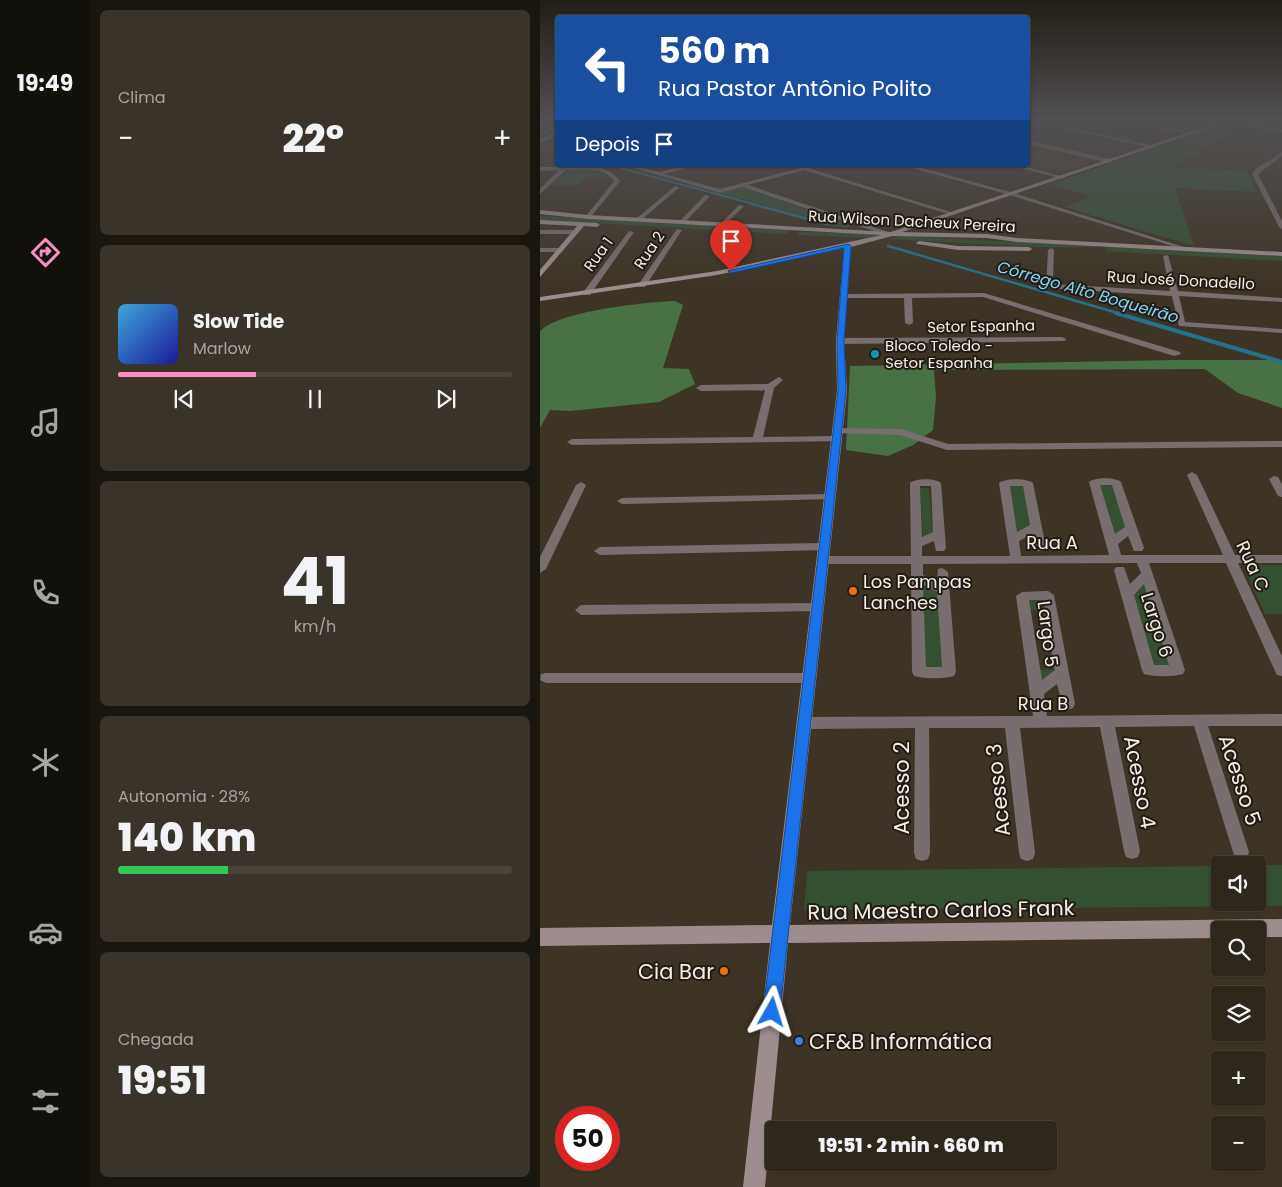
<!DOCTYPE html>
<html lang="pt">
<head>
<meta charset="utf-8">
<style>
	:root { --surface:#2e271c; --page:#3a3329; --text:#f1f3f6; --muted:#a7a5a3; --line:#49443b; --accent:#fb8fc5 }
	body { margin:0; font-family:Poppins,sans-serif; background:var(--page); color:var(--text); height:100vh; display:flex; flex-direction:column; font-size:19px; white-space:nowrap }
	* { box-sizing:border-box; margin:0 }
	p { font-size:16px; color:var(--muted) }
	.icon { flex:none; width:28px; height:28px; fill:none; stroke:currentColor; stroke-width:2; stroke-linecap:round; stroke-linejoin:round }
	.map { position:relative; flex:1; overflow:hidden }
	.details { display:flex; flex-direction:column; gap:10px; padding:10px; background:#19150f; width:450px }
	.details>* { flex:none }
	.guide { position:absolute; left:15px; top:15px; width:475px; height:152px; border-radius:5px; box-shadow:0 1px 4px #0004,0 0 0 1px var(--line); background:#1a4fa0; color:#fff; overflow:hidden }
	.tools { position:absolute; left:671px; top:856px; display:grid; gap:10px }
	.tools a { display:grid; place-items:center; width:55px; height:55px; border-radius:5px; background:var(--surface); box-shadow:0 1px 4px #0004,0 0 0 1px var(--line); font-size:25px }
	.speed { position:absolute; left:15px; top:1106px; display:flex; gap:10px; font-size:25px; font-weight:700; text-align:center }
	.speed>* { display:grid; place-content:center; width:65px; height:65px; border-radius:50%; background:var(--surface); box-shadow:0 1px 4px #0004,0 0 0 1px var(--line); line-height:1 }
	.speed .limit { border:8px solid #d22; background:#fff; color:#111 }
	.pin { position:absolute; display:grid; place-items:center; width:42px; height:42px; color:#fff; margin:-51px -21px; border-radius:50% 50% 50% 0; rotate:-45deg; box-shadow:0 0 5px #0007 }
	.pin .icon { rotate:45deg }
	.me { position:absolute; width:55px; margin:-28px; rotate:6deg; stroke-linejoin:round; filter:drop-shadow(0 0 4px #0008) }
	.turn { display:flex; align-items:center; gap:18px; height:105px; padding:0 20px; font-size:22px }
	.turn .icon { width:65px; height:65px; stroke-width:2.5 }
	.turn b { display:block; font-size:35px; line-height:42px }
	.then { display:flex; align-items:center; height:48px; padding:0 20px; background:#0003; gap:10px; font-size:19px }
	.big { font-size:38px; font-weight:800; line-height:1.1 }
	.details .tile { flex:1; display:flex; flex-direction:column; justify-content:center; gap:8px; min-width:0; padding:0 18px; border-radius:8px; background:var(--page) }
	.details .dial { align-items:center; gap:0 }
	.dial b { font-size:65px; line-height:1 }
	.song { display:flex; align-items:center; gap:15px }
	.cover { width:60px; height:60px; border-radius:8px; background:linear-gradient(135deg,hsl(200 70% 55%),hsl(240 70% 35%)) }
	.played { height:5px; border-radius:2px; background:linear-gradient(90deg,var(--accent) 35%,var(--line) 35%) }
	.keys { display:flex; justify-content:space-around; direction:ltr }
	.heat { display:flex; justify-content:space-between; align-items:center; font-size:28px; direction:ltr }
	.charge { height:8px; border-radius:4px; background:linear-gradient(90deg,#34c759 28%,var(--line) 0) }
	.trip { position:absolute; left:225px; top:1121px; width:292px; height:50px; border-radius:5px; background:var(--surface); box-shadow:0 1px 4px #0004,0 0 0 1px var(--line); font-weight:800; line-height:50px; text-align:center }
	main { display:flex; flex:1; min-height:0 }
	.tab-bar { display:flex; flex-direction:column; width:90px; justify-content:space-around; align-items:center; background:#12100b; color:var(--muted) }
	.tab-bar .icon { width:35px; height:35px }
	.tab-bar .on { color:var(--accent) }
	.tab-bar b { font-size:22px; color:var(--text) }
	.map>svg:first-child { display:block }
	.built { fill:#493b27 }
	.green { fill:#354f33 }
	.forest { fill:#487246 }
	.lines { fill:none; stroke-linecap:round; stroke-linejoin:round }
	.stream-far2 { stroke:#25718c; stroke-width:2 }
	.stream-far1 { stroke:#25718c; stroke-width:2.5 }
	.stream { stroke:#25718c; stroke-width:4 }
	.minor { fill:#786e6f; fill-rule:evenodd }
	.secondary { fill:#9d8d8f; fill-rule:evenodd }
	.route { fill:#1a73e8; stroke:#114b97 }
	.culture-dot { fill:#0f9aa8; stroke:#211c16; stroke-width:2 }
	.food-dot { fill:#e8710a; stroke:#211c16; stroke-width:2 }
	.shop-dot { fill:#3f7fe0; stroke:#211c16; stroke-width:2 }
	.labels { text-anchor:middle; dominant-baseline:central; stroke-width:4; stroke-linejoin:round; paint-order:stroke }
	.far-street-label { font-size:15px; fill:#f5eee5; stroke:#211c16 }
	.far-poi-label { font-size:15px; fill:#f5eee5; stroke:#211c16; text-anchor:start }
	.far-water-label { font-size:16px; font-style:italic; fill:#85d5f6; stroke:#211c16 }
	.street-label { font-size:18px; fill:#f5eee5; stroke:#211c16 }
	.poi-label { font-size:18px; fill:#f5eee5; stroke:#211c16; text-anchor:start }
	.near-street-label { font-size:21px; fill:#f5eee5; stroke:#211c16 }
	.near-poi-label { font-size:21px; fill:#f5eee5; stroke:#211c16; text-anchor:end }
</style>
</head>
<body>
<main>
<nav class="tab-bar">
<b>19:49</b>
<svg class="icon on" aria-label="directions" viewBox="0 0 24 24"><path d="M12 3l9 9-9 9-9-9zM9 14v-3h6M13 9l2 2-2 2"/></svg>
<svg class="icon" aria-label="music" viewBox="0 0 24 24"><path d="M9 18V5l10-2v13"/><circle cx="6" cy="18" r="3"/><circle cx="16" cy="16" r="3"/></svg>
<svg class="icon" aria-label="phone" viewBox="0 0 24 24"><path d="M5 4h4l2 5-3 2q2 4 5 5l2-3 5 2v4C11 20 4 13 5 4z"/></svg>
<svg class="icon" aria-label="climate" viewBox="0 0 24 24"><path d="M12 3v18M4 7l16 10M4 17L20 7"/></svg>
<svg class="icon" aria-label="car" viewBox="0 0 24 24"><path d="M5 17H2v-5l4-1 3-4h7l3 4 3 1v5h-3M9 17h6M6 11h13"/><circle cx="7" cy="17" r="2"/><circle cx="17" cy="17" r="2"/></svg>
<svg class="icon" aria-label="filters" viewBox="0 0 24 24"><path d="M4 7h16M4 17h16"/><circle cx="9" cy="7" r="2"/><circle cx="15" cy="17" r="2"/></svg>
</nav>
<section class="details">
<div class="tile"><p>Clima</p>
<div class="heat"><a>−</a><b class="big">22°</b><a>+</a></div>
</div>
<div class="tile">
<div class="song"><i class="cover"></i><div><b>Slow Tide</b><p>Marlow</p></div></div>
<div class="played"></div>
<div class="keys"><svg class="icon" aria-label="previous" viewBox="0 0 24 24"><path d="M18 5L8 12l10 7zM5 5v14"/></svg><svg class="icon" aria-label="pause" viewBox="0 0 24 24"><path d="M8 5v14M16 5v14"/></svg><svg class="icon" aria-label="next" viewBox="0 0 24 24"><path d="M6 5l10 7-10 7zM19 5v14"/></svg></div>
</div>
<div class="tile dial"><b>41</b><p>km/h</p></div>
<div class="tile"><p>Autonomia · 28%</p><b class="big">140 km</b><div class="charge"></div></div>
<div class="tile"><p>Chegada</p><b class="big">19:51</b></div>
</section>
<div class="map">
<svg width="742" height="1187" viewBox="0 0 742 1187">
	<rect width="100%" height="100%" fill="#3e3426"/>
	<path class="built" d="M 488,144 L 540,156 L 556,160 L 517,174 L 481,165 L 488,165 Z"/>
	<path class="green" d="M 665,131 L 689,136 L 631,167 L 708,171 L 717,192 L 635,188 L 654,246 L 524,207 L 552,196 L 509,184 Z
		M 28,169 L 54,169 L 70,177 L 45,177 L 39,185 L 11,185 Z
		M 201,187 L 307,223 L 311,226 L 305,228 L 286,225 L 290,223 L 180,193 Z
		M 0,216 L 251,230 L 246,234 L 0,220 Z
		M 259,232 L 341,234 L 327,238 L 258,235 Z
		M 360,236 L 553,246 L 557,247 L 498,247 L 349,239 Z
		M 568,246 L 742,256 L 742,261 L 566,251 Z
		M 559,485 L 573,485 L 587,527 L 574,536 Z
		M 469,486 L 483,486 L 491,525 L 476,532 Z
		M 380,488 L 389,488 L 393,533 L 383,537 Z
		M 703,565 L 742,565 L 742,614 L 725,614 Z
		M 604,583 L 631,666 L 613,666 L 592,596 Z
		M 382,585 L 398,593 L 402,668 L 385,668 Z
		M 487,599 L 505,599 L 518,671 L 500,684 L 498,670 L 513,670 L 503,611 L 489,610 Z
		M 718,865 L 742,865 L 742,906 L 264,910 L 267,871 L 680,866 L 680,902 L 718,902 Z"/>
	<path class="forest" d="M 135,301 L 143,305 L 123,368 L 149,369 L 155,384 L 119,402 L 30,411 L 10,410 L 0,428 L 0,332 C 15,311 109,302 135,301 Z
		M 635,360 L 736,360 L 742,362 L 742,408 L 698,393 L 665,369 L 394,370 L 396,397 L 393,430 L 373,445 L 348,456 L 306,450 L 310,366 Z"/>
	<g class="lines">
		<path class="stream-far2" d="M 0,131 L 18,138
			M 70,165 L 217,205"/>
		<path class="stream-far1" d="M 212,204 L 287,224
			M 348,246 L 581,314"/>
		<path class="stream" d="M 576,313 L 742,362"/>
		<path class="minor" d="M 7,120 L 11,120 L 8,125 L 18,130 L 18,136 L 0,143 L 0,139 L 16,133 L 3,126 Z
			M 488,120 L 494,120 L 615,146 L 612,148 Z
			M 580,120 L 589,120 L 652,133 L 650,134 Z
			M 488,140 L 569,159 L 572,161 L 569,163 L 488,144 Z
			M 742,152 L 742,156 L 718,174 L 742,221 L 742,229 L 739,227 L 712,174 L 717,168 Z
			M 25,165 L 29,165 L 29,167 C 48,167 65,162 80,181 L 50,218 L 45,217 L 74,181 C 63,166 42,170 26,170 L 0,194 L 0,189 L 19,170 L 0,171 L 0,167 L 23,167 Z
			M 148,165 L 158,165 L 124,174 L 180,189 L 272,165 L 281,165 L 271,169 L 417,214 L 412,215 L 264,170 L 208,185 L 348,232 L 348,234 L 346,235 L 202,187 L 180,193 L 93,168 L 96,166 L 119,172 Z
			M 361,165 L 370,165 L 474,193 L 650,249 L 645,250 L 470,195 Z
			M 469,165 L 479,165 L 525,177 L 522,179 Z
			M 135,186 L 140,187 L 100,221 L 96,221 L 96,219 Z
			M 165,195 L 170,196 L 144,223 L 140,223 L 140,221 Z
			M 199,205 L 204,206 L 185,225 L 181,225 L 181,223 Z
			M 137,229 L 142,230 L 105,287 L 99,287 L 98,285 Z
			M 0,230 L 35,230 L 38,232 L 35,234 L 0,234 Z
			M 89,231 L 94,232 L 50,295 L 44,295 L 44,291 Z
			M 0,248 L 21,248 L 24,250 L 21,252 L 0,252 Z
			M 511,248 L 514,250 L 513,284 L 630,291 L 623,256 L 628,255 L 638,291 L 742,298 L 742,302 L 639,296 L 645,322 L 742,329 L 742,333 L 639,326 L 632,296 L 506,288 L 508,250 Z
			M 444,293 L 640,352 L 641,354 L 634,356 L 443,297 L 372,298 L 373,323 L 369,325 L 365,323 L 364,298 L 304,298 L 300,296 L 304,294 Z
			M 522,337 L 526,339 L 525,341 L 300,344 L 296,341 L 300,338 Z
			M 239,377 L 243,380 L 234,388 L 223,437 L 297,436 L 301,437 L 301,441 L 32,445 L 27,442 L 32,439 L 213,437 L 225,390 L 161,391 L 156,388 L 161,385 L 228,384 Z
			M 298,428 L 361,429 L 408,444 L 742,441 L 742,447 L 407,450 L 360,435 L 295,433 L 293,431 Z
			M 652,472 L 657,475 L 695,555 L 742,555 L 742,563 L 698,563 L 742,656 L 742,676 L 737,675 L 735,671 L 686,563 L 609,563 L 645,670 L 643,674 C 632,677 615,677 604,674 L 602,670 L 574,570 L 576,567 L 584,567 L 590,584 L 601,573 L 597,563 L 383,564 L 383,575 L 397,582 L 398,569 L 402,568 L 408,572 L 416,672 L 414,676 C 403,679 385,679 374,676 L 372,672 L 371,564 L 283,564 L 277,560 L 283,556 L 371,556 L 370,483 C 376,478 395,478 401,483 L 406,548 L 404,551 L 396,551 L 394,541 L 382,546 L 382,556 L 470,556 L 459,483 C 466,478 486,478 493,483 L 506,548 L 504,551 L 496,551 L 492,534 L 479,541 L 481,556 L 569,555 L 549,482 C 555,477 575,477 581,482 L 604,548 L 602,551 L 594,551 L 588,536 L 578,544 L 581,555 L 683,555 L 647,475 ZM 560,485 L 572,485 L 585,527 L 575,534 ZM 380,486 L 391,486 L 393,532 L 382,537 ZM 470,486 L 483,486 L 490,525 L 477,532 ZM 604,584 L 629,665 L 614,665 L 594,595 ZM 383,585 L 397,592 L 402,667 L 386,667 Z
			M 734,476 L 738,477 L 742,484 L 742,497 L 738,496 L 729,479 Z
			M 41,482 L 46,485 L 6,569 L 0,573 L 0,557 L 36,485 Z
			M 290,494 L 295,497 L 294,499 L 82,504 L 77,501 L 82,498 Z
			M 284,543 L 290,547 L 288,550 L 60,555 L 54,551 L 60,547 Z
			M 508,591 L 514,595 L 535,704 L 533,708 L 528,710 L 523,708 L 517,684 L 504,694 L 507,716 L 742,714 L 742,726 L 668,726 L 709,852 L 707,858 L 701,860 L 695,858 L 693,852 L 654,726 L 575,727 L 600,851 L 598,857 L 592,859 L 586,857 L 584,851 L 560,727 L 480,728 L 495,853 L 493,859 L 487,861 L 481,859 L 479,853 L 465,728 L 389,728 L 390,853 L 388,859 L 382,861 L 376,859 L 374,853 L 375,728 L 264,729 L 259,727 L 257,723 L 259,719 L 264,717 L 493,716 L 476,596 L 482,592 ZM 489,600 L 503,600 L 515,670 L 502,680 Z
			M 277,603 L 283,607 L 277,611 L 41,615 L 35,610 L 41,605 Z
			M 6,673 L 269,673 L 274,674 L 276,678 L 274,682 L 269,683 L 6,683 L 0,680 L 1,674 Z"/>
		<path class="secondary" d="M 686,120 L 742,130 L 742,132 L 688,122 L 362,232 L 447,234 L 477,238 L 742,252 L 742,256 L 477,242 L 447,238 L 352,236 L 311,247 L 304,341 L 307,391 L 250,925 L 742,919 L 742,937 L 718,937 L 718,930 L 680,930 L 680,938 L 248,943 L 225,1187 L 203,1187 L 230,943 L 0,946 L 0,928 L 232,925 L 297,391 L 296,341 L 304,248 L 177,275 L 0,301 L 0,297 L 177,271 L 341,235 L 48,219 L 0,214 L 0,210 L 48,215 L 351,232 Z
			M 0,220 L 57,223 L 60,225 L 57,227 L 44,226 L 0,277 L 0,270 L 37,226 L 0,224 Z
			M 379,241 L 418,246 L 489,247 L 492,249 L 489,251 L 418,250 L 377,244 L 376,243 Z"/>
	</g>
	<linearGradient id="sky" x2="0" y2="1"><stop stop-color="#221d15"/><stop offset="0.42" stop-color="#525052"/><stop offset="1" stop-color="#525052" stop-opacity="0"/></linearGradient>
	<rect width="742" height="286" fill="url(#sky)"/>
	<path class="route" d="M 308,244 L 311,246 L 304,341 L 306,391 L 240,1012 L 238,1018 L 232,1021 L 225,1018 L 223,1012 L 298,391 L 297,341 L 304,248 L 191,273 L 188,271 Z"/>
	<circle class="culture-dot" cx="335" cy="354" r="5"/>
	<g class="food-dot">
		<circle cx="313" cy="591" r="5"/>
		<circle cx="184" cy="971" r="5"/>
	</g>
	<circle class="shop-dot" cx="259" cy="1041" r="5"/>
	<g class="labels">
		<g class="far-street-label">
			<text transform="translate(372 221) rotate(3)">Rua Wilson Dacheux Pereira</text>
			<text transform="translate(109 250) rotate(-56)">Rua 2</text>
			<text transform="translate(58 254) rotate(-54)">Rua 1</text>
			<text transform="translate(641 280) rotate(3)">Rua José Donadello</text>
			<text transform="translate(441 326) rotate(-1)">Setor Espanha</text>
		</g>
		<g class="far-poi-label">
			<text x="345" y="345">Bloco Toledo -<tspan x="345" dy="17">Setor Espanha</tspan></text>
		</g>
		<g class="far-water-label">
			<text transform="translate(548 292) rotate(16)">Córrego Alto Boqueirão</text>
		</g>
		<g class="street-label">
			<text x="512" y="542">Rua A</text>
			<text transform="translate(713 566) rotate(65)">Rua C</text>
			<text transform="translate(617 625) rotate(72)">Largo 6</text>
			<text transform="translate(508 634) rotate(83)">Largo 5</text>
			<text x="503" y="703">Rua B</text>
		</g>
		<g class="poi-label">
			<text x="323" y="581">Los Pampas<tspan x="323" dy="21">Lanches</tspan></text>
		</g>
		<g class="near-street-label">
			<text transform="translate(700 780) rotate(72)">Acesso 5</text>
			<text transform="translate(600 782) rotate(79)">Acesso 4</text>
			<text transform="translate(361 788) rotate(-90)">Acesso 2</text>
			<text transform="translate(458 790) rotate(-96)">Acesso 3</text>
			<text transform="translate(401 910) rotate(-1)">Rua Maestro Carlos Frank</text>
		</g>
		<g class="near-poi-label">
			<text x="174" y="971">Cia Bar</text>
			<text x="269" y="1041" text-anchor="start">CF&amp;B Informática</text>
		</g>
	</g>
</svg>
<div class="tools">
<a><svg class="icon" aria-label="sound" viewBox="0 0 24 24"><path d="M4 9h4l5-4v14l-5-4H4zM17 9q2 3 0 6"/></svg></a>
<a><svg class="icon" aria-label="search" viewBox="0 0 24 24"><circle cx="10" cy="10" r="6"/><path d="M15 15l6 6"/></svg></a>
<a><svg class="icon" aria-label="layers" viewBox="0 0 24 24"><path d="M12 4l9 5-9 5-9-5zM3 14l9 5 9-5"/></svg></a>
<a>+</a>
<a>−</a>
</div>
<div class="speed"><div class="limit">50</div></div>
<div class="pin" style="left:191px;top:271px;background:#d93025"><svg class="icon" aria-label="arrive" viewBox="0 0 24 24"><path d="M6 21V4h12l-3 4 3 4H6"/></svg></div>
<svg class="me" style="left:232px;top:1012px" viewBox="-20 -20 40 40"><path d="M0-17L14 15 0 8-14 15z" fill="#1a73e8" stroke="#fff" stroke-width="4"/></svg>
<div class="trip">19:51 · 2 min · 660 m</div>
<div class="guide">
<div class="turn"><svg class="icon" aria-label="left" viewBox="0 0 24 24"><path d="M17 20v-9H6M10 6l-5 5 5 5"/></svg><div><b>560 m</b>Rua Pastor Antônio Polito</div></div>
<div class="then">Depois<svg class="icon" aria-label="arrive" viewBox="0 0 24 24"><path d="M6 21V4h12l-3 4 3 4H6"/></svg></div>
</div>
</div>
</main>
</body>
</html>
